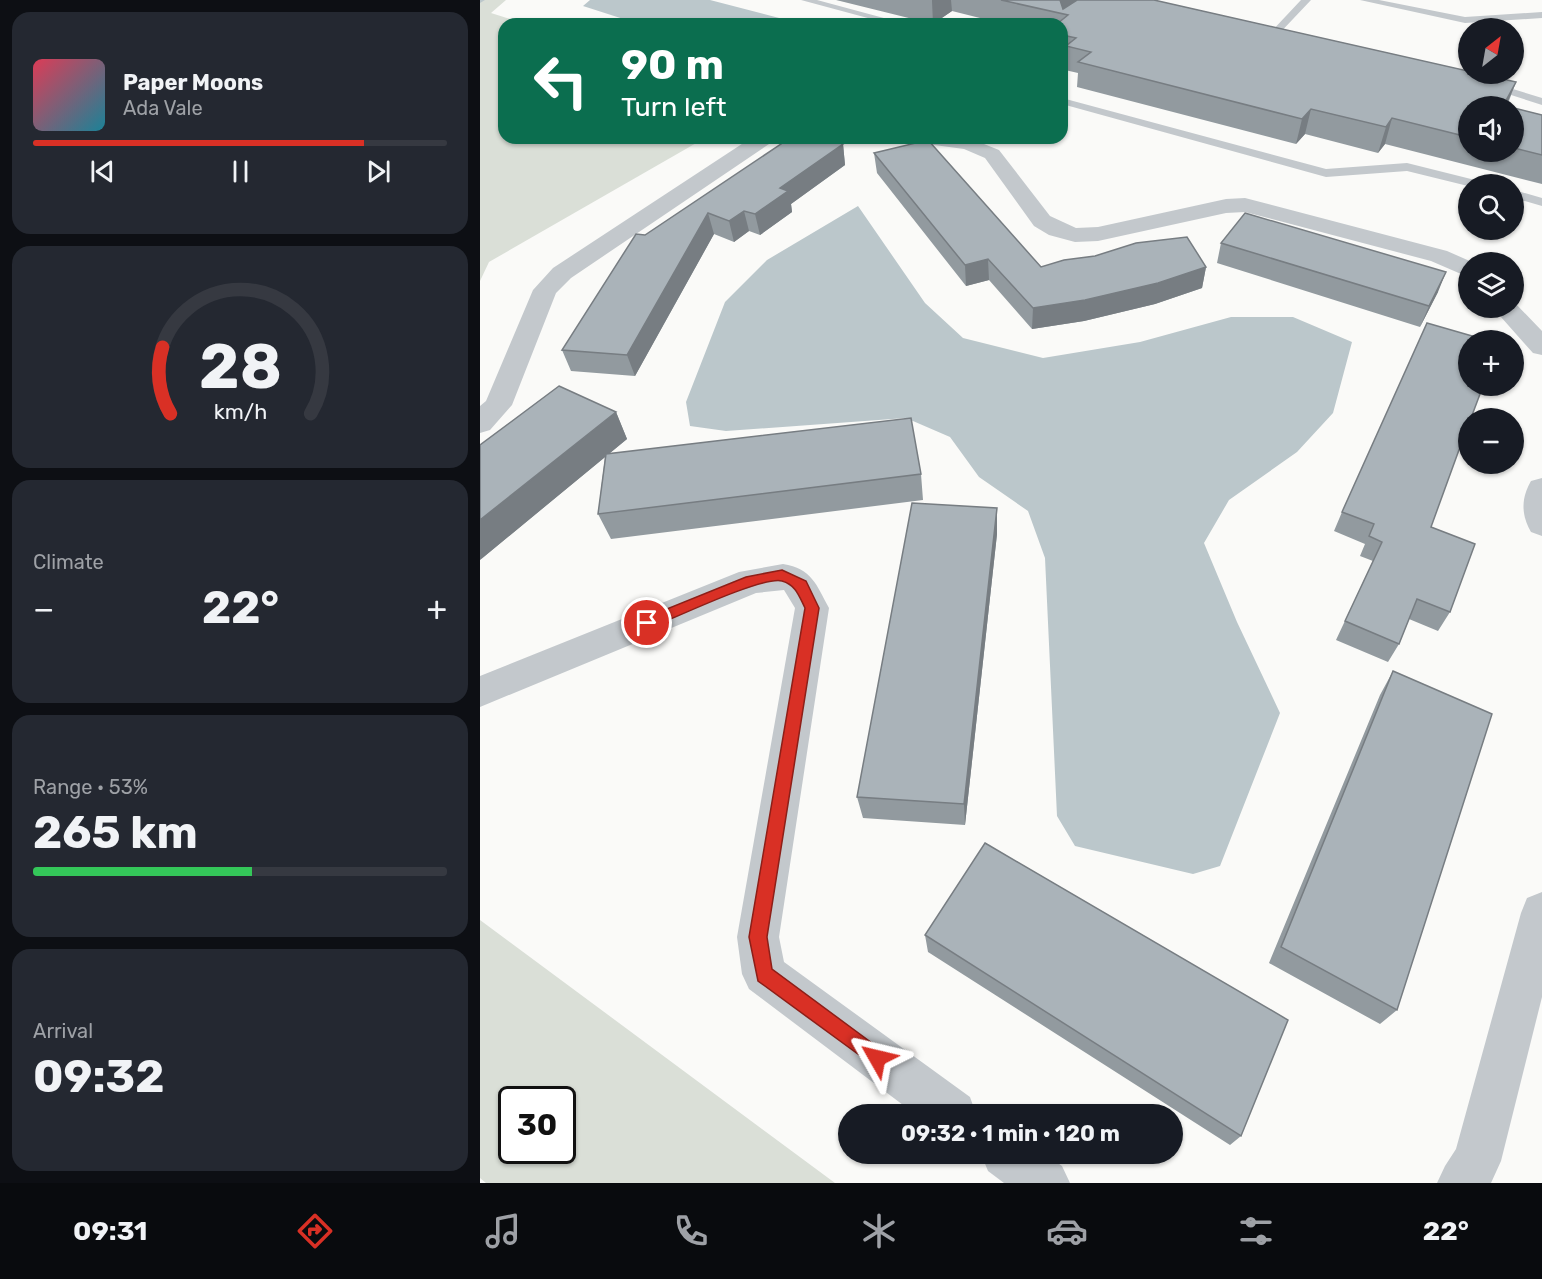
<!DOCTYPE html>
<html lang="en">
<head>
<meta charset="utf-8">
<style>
	:root { --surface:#171b24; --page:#242831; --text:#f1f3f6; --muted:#9ea1a6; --line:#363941; --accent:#d93025 }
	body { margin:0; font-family:Rubik,sans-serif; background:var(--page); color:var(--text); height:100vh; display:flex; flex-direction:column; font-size:22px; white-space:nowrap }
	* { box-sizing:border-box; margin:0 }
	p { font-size:20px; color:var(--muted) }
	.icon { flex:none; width:33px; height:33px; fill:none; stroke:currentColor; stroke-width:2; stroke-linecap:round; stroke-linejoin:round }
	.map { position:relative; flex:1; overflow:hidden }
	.drawer { display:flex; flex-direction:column; gap:12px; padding:12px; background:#0d0f14; width:480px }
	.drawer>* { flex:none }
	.guide { position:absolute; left:18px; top:18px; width:570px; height:126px; border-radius:18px; box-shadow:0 2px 4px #0004; background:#0b6e4f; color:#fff; overflow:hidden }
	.needle { width:39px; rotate:31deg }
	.buttons { position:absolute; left:978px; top:18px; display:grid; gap:12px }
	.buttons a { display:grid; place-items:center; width:66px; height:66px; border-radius:50%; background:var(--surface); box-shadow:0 2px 4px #0004; font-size:30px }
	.speed { position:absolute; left:18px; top:1086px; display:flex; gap:12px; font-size:30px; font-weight:700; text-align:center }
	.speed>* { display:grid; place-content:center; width:78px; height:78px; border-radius:50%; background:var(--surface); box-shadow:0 2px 4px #0004; line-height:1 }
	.speed .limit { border:3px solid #111; border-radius:9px; background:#fff; color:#111 }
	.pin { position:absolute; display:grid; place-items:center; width:51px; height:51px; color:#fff; margin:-26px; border:3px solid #fff; border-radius:50%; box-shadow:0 2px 6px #0007 }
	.me { position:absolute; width:66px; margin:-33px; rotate:307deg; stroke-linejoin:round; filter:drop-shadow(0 0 4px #0008) }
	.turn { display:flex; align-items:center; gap:21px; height:126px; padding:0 24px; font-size:27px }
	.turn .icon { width:78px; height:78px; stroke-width:2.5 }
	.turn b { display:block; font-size:42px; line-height:51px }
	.big { font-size:45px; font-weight:700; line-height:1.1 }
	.drawer .widget { flex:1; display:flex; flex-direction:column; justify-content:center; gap:9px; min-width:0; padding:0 21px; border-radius:18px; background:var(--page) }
	.drawer .dial { align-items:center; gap:0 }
	.dial svg { height:156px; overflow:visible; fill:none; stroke:var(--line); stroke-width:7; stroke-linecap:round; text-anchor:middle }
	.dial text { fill:var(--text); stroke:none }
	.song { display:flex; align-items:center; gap:18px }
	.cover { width:72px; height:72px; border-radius:9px; background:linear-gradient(135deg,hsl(350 70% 55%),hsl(190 70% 35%)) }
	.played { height:6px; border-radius:3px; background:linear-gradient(90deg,var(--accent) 80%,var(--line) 80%) }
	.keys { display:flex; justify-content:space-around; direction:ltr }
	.heat { display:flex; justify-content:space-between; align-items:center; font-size:33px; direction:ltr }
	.charge { height:9px; border-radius:4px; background:linear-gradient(90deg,#34c759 53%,var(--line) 0) }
	.trip { position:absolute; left:358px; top:1104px; width:345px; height:60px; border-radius:30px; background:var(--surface); box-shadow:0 2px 4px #0004; font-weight:700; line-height:60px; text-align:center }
	.menu { display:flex; height:96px; justify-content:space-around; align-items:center; background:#090b0e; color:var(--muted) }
	.menu .icon { width:42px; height:42px }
	.menu .current { color:var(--accent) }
	.menu b { font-size:27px; color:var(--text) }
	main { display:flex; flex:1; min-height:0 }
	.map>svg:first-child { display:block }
	.green { fill:#dadfd7; fill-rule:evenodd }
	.water { fill:#bbc7cb }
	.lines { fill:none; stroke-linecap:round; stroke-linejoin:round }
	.stream { fill:#bbc7cb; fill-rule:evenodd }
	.lane { fill:#c3c8cc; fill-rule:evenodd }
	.street { fill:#c3c8cc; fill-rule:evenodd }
	.wall { fill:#929a9f }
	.shaded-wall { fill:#777d82 }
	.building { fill:#aab3b9; stroke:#777d82; stroke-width:1.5 }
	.route { fill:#d93025; stroke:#8d1f18; stroke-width:1.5 }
</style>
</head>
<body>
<main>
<section class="drawer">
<div class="widget">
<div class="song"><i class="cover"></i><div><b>Paper Moons</b><p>Ada Vale</p></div></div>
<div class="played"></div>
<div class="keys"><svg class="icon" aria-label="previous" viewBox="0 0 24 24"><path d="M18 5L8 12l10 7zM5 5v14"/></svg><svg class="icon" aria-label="pause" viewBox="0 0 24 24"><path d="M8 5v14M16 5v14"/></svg><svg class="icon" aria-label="next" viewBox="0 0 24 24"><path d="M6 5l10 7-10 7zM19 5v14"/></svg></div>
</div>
<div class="widget dial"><svg viewBox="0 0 100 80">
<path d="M14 69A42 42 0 1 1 86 69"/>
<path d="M14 69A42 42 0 0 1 10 35" stroke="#d93025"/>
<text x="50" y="56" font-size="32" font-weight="700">28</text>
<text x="50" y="72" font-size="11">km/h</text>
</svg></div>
<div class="widget"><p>Climate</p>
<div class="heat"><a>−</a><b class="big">22°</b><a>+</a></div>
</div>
<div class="widget"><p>Range · 53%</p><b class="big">265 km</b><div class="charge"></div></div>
<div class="widget"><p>Arrival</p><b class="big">09:32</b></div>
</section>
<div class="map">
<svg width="1062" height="1183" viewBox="0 0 1062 1183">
	<rect width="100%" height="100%" fill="#fafaf8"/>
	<path class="green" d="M 0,0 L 26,0 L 11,13 L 46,24 L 24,24 L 24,138 L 225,138 L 9,262 L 0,281 Z
		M 0,920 L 355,1183 L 6,1183 L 0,1178 ZM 32,1100 L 82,1100 L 82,1150 L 32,1150 Z"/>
	<path class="water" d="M 110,0 L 230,0 L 322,24 L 159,24 L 103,6 Z
		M 378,206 L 445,303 L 483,338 L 563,358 L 660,342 L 751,317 L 813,317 L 872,342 L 853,413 L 817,452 L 749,500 L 724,543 L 757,622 L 800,713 L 740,866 L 713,874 L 595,846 L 577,816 L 565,558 L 548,511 L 499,477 L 470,437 L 426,418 L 246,431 L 210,426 L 206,402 L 245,302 L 287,260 Z"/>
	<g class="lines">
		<path class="stream" d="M 0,0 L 5,0 L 0,3 Z"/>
		<path class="lane" d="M 321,0 L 337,0 L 426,24 L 410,24 Z
			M 821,0 L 831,0 L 795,38 L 789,38 L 789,34 Z
			M 880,0 L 899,0 L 985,17 L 1062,12 L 1062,18 L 985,23 Z
			M 1010,82 L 1062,98 L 1062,105 L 1006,87 L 1005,85 Z
			M 582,98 L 846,169 L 927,163 L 999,181 L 1001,184 L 988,186 L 927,171 L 846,177 L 582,104 Z
			M 1034,190 L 1062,198 L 1062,206 L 1034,198 Z"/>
		<path class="street" d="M 271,138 L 295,138 L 292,142 L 91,278 L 76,293 L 32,405 L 10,430 L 0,433 L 0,406 L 6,401 L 53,290 L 73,268 Z
			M 429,138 L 489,138 L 519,150 L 570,216 L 596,228 L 618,227 L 746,199 L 765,198 L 967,251 L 992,262 L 988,262 L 988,277 L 951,261 L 765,212 L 746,213 L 618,241 L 595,242 L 569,235 L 554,226 L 505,158 L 484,149 L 432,142 Z
			M 1034,302 L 1062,331 L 1062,355 L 1053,353 L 1013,308 L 1034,308 Z
			M 1062,478 L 1062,536 L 1051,532 C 1041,515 1041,498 1051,481 Z
			M 303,564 C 332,569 336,584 349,608 L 299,937 L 304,962 L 490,1097 L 496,1114 L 435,1114 L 269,989 L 262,974 L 257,937 L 315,608 L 304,590 L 276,593 L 0,707 L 0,676 L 259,572 Z
			M 1062,892 L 1062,997 L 1021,1161 L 1011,1183 L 957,1183 L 965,1166 L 976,1149 L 1041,913 L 1047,898 Z
			M 501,1154 L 565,1154 L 582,1166 L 590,1183 L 524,1183 L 508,1171 Z"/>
	</g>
	<path class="wall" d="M 356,0 L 674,0 L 1036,82 L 1027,106 L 988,106 L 988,152 L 1034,152 L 1034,108 L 1062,115 L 1062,184 L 905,144 L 898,153 L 825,134 L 816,144 L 597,87 L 598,73 L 585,70 L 586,60 L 582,59 L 582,24 L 524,24 L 472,11 L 453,24 Z
		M 363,144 L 365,165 L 311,204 L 312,212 L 280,235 L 269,231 L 254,242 L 234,234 L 155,376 L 91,371 L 82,350 L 165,235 Z
		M 394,153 L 561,267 L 726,267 L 722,288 L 675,304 L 604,321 L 552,329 L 509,280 L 486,286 L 397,173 Z
		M 741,243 L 958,292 L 940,327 L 737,263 Z
		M 136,412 L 147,439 L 130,453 L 441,474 L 443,500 L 131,539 L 118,514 L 125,457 L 0,560 Z
		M 517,508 L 517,534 L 485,825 L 383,818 L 377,797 Z
		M 862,512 L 951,527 L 970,612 L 958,631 L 929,619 L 919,644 L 908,662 L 856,640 L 893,561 L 880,556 L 885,544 L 854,531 Z
		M 913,671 L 917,1010 L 900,1024 L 789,963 L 900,695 Z
		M 445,935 L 761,1136 L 750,1145 L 448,952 Z"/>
	<path class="shaded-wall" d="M 452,0 L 471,0 L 472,11 L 453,24 L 452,1 Z
		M 580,0 L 602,0 L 579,13 Z
		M 1036,82 L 1026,106 L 1022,106 Z
		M 831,109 L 825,134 L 816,144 L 822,119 Z
		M 912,118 L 905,144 L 898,153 L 906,127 Z
		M 363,144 L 365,165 L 311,204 L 312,212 L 280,235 L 275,214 L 300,188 Z
		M 264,211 L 269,231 L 254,242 L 249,221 Z
		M 228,213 L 234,234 L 155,376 L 147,355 Z
		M 508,259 L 509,280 L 486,286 L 485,265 Z
		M 726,267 L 722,288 L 675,304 L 604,321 L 552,329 L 553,308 Z
		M 966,272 L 958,292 L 940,327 L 949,306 Z
		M 136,412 L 147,439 L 0,560 L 0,520 Z
		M 517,508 L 517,534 L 485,825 L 484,804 Z"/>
	<path class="building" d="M 521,0 L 580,0 L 583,9 L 597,0 L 674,0 L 988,71 L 988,74 L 1001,74 L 1036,82 L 1023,106 L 1026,106 L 988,106 L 988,137 L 912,118 L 906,127 L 831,109 L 822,119 L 598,62 L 611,52 L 586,46 L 596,38 L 582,35 L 582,24 L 577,24 L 588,15 Z
		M 1034,108 L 1062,115 L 1062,155 L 1034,148 Z
		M 310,138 L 343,138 L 363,144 L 300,188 L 308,191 L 275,214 L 264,211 L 249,221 L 228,213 L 147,355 L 82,350 L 156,234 L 165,235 Z
		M 448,140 L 561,267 L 584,260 L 615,256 L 656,243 L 707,237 L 726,267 L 678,283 L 605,300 L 553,308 L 508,259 L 485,265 L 394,153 Z
		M 765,213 L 966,272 L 949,306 L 741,243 Z
		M 947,323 L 1006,340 L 988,340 L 988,386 L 1003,386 L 991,418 L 988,418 L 988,425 L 951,527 L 995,544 L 970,612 L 937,599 L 919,644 L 865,621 L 902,542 L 889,536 L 894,524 L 862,512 Z
		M 79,386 L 136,412 L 0,520 L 0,445 Z
		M 431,418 L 441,474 L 118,514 L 126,454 Z
		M 432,503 L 517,508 L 484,804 L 377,797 Z
		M 913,671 L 1012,714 L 917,1010 L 801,947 Z
		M 505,843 L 808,1020 L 761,1136 L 445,935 Z"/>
	<path class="route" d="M 302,570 L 326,581 L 339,608 L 287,937 L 292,969 L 404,1052 L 407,1058 L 404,1065 L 397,1068 L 278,981 L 269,937 L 325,608 C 319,596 316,585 302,581 C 282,576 195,618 172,627 L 162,627 L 160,623 L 162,619 L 266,577 Z"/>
</svg>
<div class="buttons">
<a><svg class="needle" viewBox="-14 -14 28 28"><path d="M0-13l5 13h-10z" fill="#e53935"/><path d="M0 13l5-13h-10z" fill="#9ea1a6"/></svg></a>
<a><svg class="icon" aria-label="sound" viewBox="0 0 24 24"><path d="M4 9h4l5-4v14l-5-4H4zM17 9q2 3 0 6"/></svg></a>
<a><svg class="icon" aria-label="search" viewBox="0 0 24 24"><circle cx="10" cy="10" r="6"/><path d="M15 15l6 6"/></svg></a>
<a><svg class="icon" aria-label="layers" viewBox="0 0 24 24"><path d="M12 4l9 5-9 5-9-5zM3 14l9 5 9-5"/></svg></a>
<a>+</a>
<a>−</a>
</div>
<div class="speed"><div class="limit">30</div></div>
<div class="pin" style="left:167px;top:623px;background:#d93025"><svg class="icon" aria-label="arrive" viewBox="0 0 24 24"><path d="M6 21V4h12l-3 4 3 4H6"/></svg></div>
<svg class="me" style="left:397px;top:1058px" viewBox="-20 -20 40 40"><path d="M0-17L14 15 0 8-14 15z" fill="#d93025" stroke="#fff" stroke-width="4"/></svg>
<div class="trip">09:32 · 1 min · 120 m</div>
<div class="guide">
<div class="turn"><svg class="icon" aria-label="left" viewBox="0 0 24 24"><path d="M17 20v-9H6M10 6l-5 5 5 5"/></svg><div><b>90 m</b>Turn left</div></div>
</div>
</div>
</main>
<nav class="menu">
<b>09:31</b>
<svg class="icon current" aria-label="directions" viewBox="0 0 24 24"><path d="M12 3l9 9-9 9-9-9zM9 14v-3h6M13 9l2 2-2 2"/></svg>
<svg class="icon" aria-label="music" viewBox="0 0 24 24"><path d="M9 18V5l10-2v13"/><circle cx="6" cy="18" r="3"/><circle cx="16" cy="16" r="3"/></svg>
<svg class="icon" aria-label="phone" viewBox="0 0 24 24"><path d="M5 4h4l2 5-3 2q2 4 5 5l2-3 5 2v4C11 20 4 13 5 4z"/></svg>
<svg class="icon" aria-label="climate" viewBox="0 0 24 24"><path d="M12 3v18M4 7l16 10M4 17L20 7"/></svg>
<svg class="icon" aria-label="car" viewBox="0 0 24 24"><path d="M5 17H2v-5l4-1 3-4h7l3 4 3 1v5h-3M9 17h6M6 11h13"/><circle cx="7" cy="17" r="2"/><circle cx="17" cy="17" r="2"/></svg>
<svg class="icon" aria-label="filters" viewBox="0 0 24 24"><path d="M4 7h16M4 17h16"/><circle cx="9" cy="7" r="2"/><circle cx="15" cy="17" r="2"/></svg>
<b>22°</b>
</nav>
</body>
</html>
